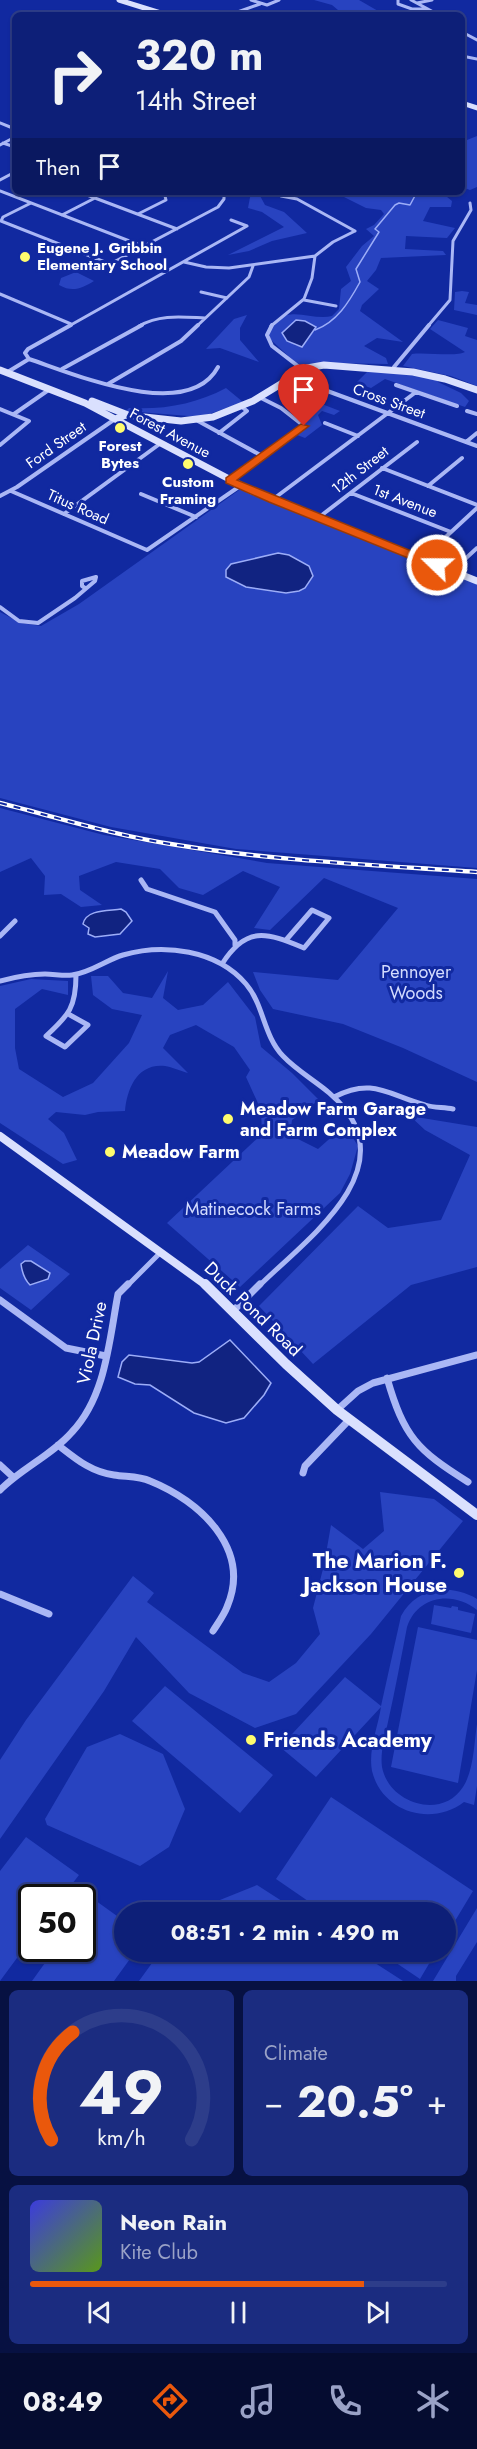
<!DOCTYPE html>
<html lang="en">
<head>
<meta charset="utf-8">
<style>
	:root { --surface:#0d1f78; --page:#1b2c80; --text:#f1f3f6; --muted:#9aa2c6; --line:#2d3d8a; --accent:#ea580c }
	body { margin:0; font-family:Jost,sans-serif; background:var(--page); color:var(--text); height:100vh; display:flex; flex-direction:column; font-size:22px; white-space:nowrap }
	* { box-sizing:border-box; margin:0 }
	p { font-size:20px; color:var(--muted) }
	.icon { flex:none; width:33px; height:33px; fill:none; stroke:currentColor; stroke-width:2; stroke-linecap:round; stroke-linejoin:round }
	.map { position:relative; height:1981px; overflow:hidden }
	.details { display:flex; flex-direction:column; gap:9px; padding:9px; background:#071142; flex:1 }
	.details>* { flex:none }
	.hud { position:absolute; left:12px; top:12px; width:453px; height:183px; border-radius:9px; box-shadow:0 2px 4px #0004,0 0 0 2px var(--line); background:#0d1f78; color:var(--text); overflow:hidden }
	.speed { position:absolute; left:18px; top:1884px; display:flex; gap:12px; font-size:30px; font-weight:700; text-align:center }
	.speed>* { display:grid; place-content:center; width:78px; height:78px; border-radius:50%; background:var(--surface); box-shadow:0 2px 4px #0004,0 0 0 2px var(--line); line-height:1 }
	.speed .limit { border:3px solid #111; border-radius:9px; background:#fff; color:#111 }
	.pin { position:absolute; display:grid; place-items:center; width:51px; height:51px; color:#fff; margin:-62px -26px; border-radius:50% 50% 50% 0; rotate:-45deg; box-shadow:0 0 6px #0007 }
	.pin .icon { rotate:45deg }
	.me { position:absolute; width:66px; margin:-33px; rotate:292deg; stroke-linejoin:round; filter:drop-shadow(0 0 4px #0008) }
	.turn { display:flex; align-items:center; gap:21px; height:126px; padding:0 24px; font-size:27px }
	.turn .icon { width:78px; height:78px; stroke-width:2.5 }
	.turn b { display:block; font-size:42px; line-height:51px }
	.then { display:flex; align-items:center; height:57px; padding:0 24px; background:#0003; gap:12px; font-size:22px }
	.big { font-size:45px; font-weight:700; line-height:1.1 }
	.details .widget { flex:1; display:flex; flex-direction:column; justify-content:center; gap:9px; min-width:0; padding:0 21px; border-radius:9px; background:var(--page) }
	.details .dial { align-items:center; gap:0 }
	.dial svg { height:156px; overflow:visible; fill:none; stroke:var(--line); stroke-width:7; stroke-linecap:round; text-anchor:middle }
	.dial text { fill:var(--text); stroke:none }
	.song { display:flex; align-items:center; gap:18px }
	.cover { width:72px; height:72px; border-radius:9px; background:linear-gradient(135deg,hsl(240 70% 55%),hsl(90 70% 35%)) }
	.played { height:6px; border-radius:3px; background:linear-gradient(90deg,var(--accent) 80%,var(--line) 80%) }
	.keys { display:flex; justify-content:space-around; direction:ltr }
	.heat { display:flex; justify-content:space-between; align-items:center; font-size:33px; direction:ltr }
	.details .tiles { flex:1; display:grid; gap:9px; grid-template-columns:1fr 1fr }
	.widget:last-child { grid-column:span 2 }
	.trip { position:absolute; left:114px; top:1902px; width:342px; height:60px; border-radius:30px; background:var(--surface); box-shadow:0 2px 4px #0004,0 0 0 2px var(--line); font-weight:700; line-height:60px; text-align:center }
	.dock { display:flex; height:96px; justify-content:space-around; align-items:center; background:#050c30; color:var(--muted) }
	.dock .icon { width:42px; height:42px }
	.dock .selected { color:var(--accent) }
	.dock b { font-size:27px; color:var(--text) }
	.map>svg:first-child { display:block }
	.green { fill:#2843c0; fill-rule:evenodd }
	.water { fill:#112381; stroke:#9cadf8; stroke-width:1.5 }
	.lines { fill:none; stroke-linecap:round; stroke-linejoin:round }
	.stream { stroke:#9cadf8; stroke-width:1.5 }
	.street-far3 { stroke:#aab7f5; stroke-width:3 }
	.street-far2 { stroke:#aab7f5; stroke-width:4 }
	.street-far1 { stroke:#aab7f5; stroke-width:5 }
	.street { stroke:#aab7f5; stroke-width:7 }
	.secondary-far3 { stroke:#dae0fe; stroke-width:5 }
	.secondary-far2 { stroke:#dae0fe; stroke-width:7 }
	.secondary-far1 { stroke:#dae0fe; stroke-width:8 }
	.secondary { stroke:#dae0fe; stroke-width:10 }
	.rail-casing { stroke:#fff; stroke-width:4.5 }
	.rail { stroke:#1129a0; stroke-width:2; stroke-dasharray:7; stroke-linecap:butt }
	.route { fill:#ea580c; stroke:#983908; stroke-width:1.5 }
	.poi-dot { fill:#fffc6e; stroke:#1129a0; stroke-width:2 }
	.labels { text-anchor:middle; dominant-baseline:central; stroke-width:6; stroke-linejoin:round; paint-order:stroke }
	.far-poi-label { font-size:15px; font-weight:bold; fill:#fff; stroke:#1129a0 }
	.far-street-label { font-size:15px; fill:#fff; stroke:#1129a0 }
	.park-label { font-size:18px; fill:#d3dbfe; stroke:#1129a0 }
	.poi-label { font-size:18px; font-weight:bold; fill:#fff; stroke:#1129a0; text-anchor:start }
	.street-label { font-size:18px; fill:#fff; stroke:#1129a0 }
	.near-poi-label { font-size:21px; font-weight:bold; fill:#fff; stroke:#1129a0; text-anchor:end }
</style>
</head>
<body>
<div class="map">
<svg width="477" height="1981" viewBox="0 0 477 1981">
	<rect width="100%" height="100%" fill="#1129a0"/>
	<path class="green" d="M 314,0 L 359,0 L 385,15 L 344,15 L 332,5 Z
		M 477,136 L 477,187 L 470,190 L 462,187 L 462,142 Z
		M 251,192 L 258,192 L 265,205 L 284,212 L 307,233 L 272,241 L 249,251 L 228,255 L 284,227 L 262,212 L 248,208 Z
		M 334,192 L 441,192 L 452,201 L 451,207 L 430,207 L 423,221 L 455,228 L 447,238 L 406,236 L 405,249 L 443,251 L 446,255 L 381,258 L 376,270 L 367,281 L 379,289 L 362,305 L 360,311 L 403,342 L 377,338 L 364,346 L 386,358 L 388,364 L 327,363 L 302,365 L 296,363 L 271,340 L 269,335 C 281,299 310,322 332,316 L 339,309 L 341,289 L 351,281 L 346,267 L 362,246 L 374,236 L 366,229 L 374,225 L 384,214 L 381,210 L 366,208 ZM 295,321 L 305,321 L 316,327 L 302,347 L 294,345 L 293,323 Z
		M 76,272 L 94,281 C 82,288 73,293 59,285 L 61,278 Z
		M 462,291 L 469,292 L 465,303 L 477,305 L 477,315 L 454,310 L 455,292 Z
		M 247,315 L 240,328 L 240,340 L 259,362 L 220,348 L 206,349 L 234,319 Z
		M 438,320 L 468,328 L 465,336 L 477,340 L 477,386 L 451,376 L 403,366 L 412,354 C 425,352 457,357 465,352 L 430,329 Z
		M 371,368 L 439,378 L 438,382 L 461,393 L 469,401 L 465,407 L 385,379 L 371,388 L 356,383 Z
		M 226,388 L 243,402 L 201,417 L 126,411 L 129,408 C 164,410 196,404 226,388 Z
		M 314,401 L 340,411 L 334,415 L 322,411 L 318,415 L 322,425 L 305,438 L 297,435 L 307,426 L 287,409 L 304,402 Z
		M 242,488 L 477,584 L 477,868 L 236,849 L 111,827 L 0,798 L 0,612 L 21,623 L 41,626 L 79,604 Z
		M 0,808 L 104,835 L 267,863 L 477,879 L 477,1082 L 403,1048 L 343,1024 L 273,1009 L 260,990 L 253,972 L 338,980 L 398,908 L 324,878 L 270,930 L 254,928 L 280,887 L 243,871 L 203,895 L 179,888 L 160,869 L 116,862 L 79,876 L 80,890 L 102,905 L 81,907 L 61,894 L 44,895 L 45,876 L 31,858 L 0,872 Z
		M 168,971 L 163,998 L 178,1010 L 203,1005 L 228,982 L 255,1017 L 261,1047 L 292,1073 L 319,1100 L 292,1120 L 290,1135 L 318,1149 L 345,1125 L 358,1146 L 350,1174 L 340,1193 L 240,1287 L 167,1223 L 262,1134 L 261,1110 L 246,1077 L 250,1070 L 234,1047 L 196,1025 L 170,1035 L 163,1048 L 188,1073 C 181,1071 172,1067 165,1066 C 137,1063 127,1089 125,1111 L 98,1112 L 85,1115 L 56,1112 L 48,1119 L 64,1133 L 77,1160 L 63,1164 L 0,1123 L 0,986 L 31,979 L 68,981 L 68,995 L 42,989 L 15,1009 L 15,1048 L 19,1069 L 63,1097 L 93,1083 L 129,1043 L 142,1015 L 112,1009 L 93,995 L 91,976 L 108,976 L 123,993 L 152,998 Z
		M 410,1116 L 477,1127 L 477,1267 L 411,1285 L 313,1364 L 259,1306 L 358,1206 L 388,1228 L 441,1220 L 470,1155 L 425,1130 Z
		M 28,1245 L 70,1274 L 31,1310 L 0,1288 L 0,1269 Z
		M 380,1492 L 434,1499 L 463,1521 L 371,1634 L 296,1714 L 255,1728 L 189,1693 L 136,1637 L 104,1691 L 0,1839 L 0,1760 L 26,1720 L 133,1576 L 154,1593 L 147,1602 L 243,1673 L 269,1682 L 296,1663 L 320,1634 L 313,1608 L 324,1565 L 331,1525 L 363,1549 L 384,1531 Z
		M 441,1589 C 454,1590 466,1592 477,1599 L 477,1610 C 453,1590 417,1596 407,1627 C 401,1659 395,1690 388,1722 C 385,1736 380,1753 382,1767 C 389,1804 442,1820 463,1787 C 474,1770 474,1743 477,1724 L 477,1786 L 474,1805 L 464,1802 C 431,1827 382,1812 372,1771 C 368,1750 378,1727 381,1707 L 316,1777 L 280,1747 L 345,1677 L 381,1706 L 401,1616 C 410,1600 422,1592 441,1589 Z
		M 434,1605 L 451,1608 L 452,1606 L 458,1607 L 458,1610 L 475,1614 L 471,1633 L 431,1624 Z
		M 418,1627 L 477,1640 L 477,1670 L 458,1783 L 391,1767 Z
		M 165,1686 L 273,1775 L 240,1813 L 132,1721 Z
		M 120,1734 L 163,1754 L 185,1809 L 169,1847 L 140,1866 L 47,1825 L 45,1819 L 87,1747 Z
		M 331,1797 L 473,1891 L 446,1936 L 446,1912 L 324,1912 L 276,1879 Z
		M 26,1837 L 79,1875 L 62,1897 L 32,1898 L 31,1939 L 0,1981 L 0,1871 Z
		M 257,1885 L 299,1912 L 190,1912 Z
		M 92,1898 L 124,1921 L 124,1952 L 135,1952 L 114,1981 L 32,1981 L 55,1949 L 82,1948 L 83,1911 Z
		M 477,1908 L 477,1942 L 456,1976 L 456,1981 L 433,1981 Z
		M 160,1952 L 358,1952 L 403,1981 L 139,1981 Z
		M 380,1952 L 436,1952 L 420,1979 Z"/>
	<path class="water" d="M 296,320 L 305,321 L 316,327 L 302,347 L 287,341 L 282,333 Z
		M 278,553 L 289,555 L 309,566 L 313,576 L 305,588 L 299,591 L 286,593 L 246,587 L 226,577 L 226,570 L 231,564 Z
		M 121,909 L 126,912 L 132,921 L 120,934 L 95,937 L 88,934 L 89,928 L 83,924 C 86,909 109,911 121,909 Z
		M 25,1261 L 31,1261 L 50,1273 L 48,1279 L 30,1285 C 24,1279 22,1272 21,1264 Z
		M 230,1340 L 271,1383 L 264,1395 L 244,1418 L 226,1423 L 194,1413 L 150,1385 L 135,1384 L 118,1377 L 122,1362 L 129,1355 L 192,1363 L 199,1362 Z"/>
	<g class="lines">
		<path class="stream" d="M 315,330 C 337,322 349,302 360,282 L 356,269 L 379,232 L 375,229 L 395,205 L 399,203 L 410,205 L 417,192"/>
		<path class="street-far3" d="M 251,0 L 267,5 L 279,0
			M 398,0 L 398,4 L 412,9 L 428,9
			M 411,0 L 439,15
			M 417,3 L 432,0
			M 211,15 L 232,14 L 260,4
			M 462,32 L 477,40
			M 462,56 L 477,59
			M 0,123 L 15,129
			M 3,143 L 15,147
			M 0,145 L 15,137
			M 0,180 L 15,172
			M 0,191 L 145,247
			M 79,192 L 177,229
			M 281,196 L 297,199 L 355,231
			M 31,203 L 3,217 L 1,221 L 110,264 L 218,207 L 224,199 L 224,192
			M 138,214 L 166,200 L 165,196 L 156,192
			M 62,215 L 95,198
			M 184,262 L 206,267 L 229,268 L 315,256 L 333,242 L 355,231
			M 201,292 L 227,298
			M 0,294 L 71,324
			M 304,300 L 336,306
			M 69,326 L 247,226 L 231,220
			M 139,326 C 160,314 182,317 205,318
			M 197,326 L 249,277 L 253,266
			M 271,326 L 304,299 L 312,278 L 315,256
			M 428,326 L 450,300 L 453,241 L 471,210 L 470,203"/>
		<path class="street-far2" d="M 272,325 L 267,335 L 272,346 L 303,370
			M 29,359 L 25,353 L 28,349 L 71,325
			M 29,359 C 74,374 188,423 218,367
			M 394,367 L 429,325
			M 62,369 L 142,325
			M 6,373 L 29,359
			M 292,378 L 477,446
			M 108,384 L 181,341 L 198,325
			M 396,385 L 457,406
			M 0,409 L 29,421 L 0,445
			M 467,411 L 477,414
			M 14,414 L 50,389
			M 198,421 L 264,457
			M 325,423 L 358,436
			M 219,433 L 247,411 L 242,407
			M 466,442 L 477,433
			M 382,468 L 477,505
			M 230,481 L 304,426 L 281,408 L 259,397
			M 428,486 L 462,458
			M 11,491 L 147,550 L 240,486
			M 351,493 L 451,532
			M 141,494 L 196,517
			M 0,496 L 17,487 L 115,419
			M 272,500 L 416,392
			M 64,514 L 161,443
			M 318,518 L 417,442
			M 422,559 L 477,508
			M 452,571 L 477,548
			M 0,607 L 19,621 L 38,623 L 75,598 L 95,581 L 96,577 L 82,581 L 82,586 L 85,588"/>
		<path class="street-far1" d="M 141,880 L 147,889 L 215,912 L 235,940 L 235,945
			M 0,936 L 15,921
			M 222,964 C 246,926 266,932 304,948 L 329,918 L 312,910 L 286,940
			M 0,981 C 15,977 30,974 45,974 C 54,974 63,976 72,975 C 90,973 106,960 123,955 C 164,943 217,950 246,984 C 264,1005 263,1035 283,1056 C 302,1076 328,1087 345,1109 C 398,1176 302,1243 259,1286
			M 70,1015 L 88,1025 L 65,1047 L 46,1036 C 69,1015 76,1007 76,975
			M 334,1097 C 373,1077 388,1095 425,1105 C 434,1108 444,1107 453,1109
			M 127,1286 L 161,1252"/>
		<path class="street" d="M 0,1300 L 66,1348 L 106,1356
			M 234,1310 L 260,1284
			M 387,1378 C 404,1437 417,1450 468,1482
			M 337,1410 L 358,1391 L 373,1383 L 477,1355
			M 58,1445 C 76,1459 91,1472 114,1475 C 126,1477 139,1476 150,1481 C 200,1501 252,1549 227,1607 C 224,1615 218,1623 213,1631
			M 0,1465 L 13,1477
			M 303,1473 L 305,1466 L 349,1420
			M 0,1490 C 22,1468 52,1455 72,1432 C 106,1396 109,1341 118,1294 L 128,1284
			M 0,1594 L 49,1614"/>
		<path class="secondary-far3" d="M 119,0 L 167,15
			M 462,103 L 477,108"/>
		<path class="secondary-far2" d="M 0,370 L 85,403 L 115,419 L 126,415 L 181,421 L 213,417 L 253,401 L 307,368 L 324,365 L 413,372 L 445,379 L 477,390
			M 92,401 L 128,415
			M 115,419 L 252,491 L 477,581"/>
		<path class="secondary-far1" d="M 0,1136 L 207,1286"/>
		<path class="secondary" d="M 205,1284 L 286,1364 L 337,1410 L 477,1515"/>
		<defs>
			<path id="rail" d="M 0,803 C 59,818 117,836 177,845 C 276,861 377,865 477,872"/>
		</defs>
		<use href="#rail" class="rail-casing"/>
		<use href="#rail" class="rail"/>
	</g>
	<path class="route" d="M 301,424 L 309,426 L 237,480 L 441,563 L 441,568 L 433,568 L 269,502 L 226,483 L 226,478 Z"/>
	<g class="poi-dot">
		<circle cx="25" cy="257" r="6"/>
		<circle cx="120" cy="428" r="6"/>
		<circle cx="188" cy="464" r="6"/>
		<circle cx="228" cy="1119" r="6"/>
		<circle cx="110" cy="1152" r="6"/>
		<circle cx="459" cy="1573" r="6"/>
		<circle cx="251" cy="1740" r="6"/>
	</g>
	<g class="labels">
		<g class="far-poi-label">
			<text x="37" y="248" text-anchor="start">Eugene J. Gribbin<tspan x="37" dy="17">Elementary School</tspan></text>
			<text x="120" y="446">Forest<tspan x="120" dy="17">Bytes</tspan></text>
			<text x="188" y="482">Custom<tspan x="188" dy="17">Framing</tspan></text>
		</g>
		<g class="far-street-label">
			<text transform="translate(389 401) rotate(20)">Cross Street</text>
			<text transform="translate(170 433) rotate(28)">Forest Avenue</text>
			<text transform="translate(56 445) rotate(-35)">Ford Street</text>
			<text transform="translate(360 470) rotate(-38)">12th Street</text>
			<text transform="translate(405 501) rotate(21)">1st Avenue</text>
			<text transform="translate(78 507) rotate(24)">Titus Road</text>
		</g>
		<g class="park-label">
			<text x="416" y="972">Pennoyer<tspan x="416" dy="21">Woods</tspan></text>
			<text x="253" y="1209">Matinecock Farms</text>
		</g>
		<g class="poi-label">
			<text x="240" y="1109">Meadow Farm Garage<tspan x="240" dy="21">and Farm Complex</tspan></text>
			<text x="122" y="1152">Meadow Farm</text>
		</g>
		<g class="street-label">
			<text transform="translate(253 1309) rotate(44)">Duck Pond Road</text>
			<text transform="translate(92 1343) rotate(-78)">Viola Drive</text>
		</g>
		<g class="near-poi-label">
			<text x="447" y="1561">The Marion F.<tspan x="447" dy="24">Jackson House</tspan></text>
			<text x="263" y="1740" text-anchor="start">Friends Academy</text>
		</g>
	</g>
</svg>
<div class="speed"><div class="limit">50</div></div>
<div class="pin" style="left:304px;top:426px;background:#d93025"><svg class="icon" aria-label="arrive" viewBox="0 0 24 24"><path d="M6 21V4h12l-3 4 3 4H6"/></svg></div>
<svg class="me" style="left:437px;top:565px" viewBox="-20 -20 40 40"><circle r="17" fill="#ea580c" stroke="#fff" stroke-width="3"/><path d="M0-11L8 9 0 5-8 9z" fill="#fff"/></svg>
<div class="trip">08:51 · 2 min · 490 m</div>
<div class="hud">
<div class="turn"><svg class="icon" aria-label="right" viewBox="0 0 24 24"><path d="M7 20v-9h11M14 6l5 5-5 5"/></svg><div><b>320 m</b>14th Street</div></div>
<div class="then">Then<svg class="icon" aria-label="arrive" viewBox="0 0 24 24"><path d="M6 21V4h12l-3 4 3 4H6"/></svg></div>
</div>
</div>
<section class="details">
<div class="tiles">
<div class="widget dial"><svg viewBox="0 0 100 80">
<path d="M14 69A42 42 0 1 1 86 69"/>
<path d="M14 69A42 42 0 0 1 25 14" stroke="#ea580c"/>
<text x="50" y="56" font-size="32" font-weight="700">49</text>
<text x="50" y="72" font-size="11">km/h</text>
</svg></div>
<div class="widget"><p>Climate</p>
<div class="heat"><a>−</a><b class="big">20.5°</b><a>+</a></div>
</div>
<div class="widget">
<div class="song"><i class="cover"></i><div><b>Neon Rain</b><p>Kite Club</p></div></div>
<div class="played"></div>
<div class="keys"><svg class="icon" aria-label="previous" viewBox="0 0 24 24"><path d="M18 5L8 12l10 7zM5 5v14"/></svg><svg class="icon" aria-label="pause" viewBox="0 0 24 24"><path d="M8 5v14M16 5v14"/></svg><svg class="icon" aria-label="next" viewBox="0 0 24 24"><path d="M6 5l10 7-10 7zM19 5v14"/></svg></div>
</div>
</div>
</section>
<nav class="dock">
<b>08:49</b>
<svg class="icon selected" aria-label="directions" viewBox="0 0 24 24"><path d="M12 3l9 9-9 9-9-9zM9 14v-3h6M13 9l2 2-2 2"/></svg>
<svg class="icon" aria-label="music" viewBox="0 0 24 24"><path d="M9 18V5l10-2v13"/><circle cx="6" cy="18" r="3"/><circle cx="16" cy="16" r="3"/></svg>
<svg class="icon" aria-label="phone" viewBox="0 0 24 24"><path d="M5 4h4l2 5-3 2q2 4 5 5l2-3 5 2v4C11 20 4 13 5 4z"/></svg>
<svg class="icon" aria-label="climate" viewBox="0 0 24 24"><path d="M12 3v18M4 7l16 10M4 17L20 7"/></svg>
</nav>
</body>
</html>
